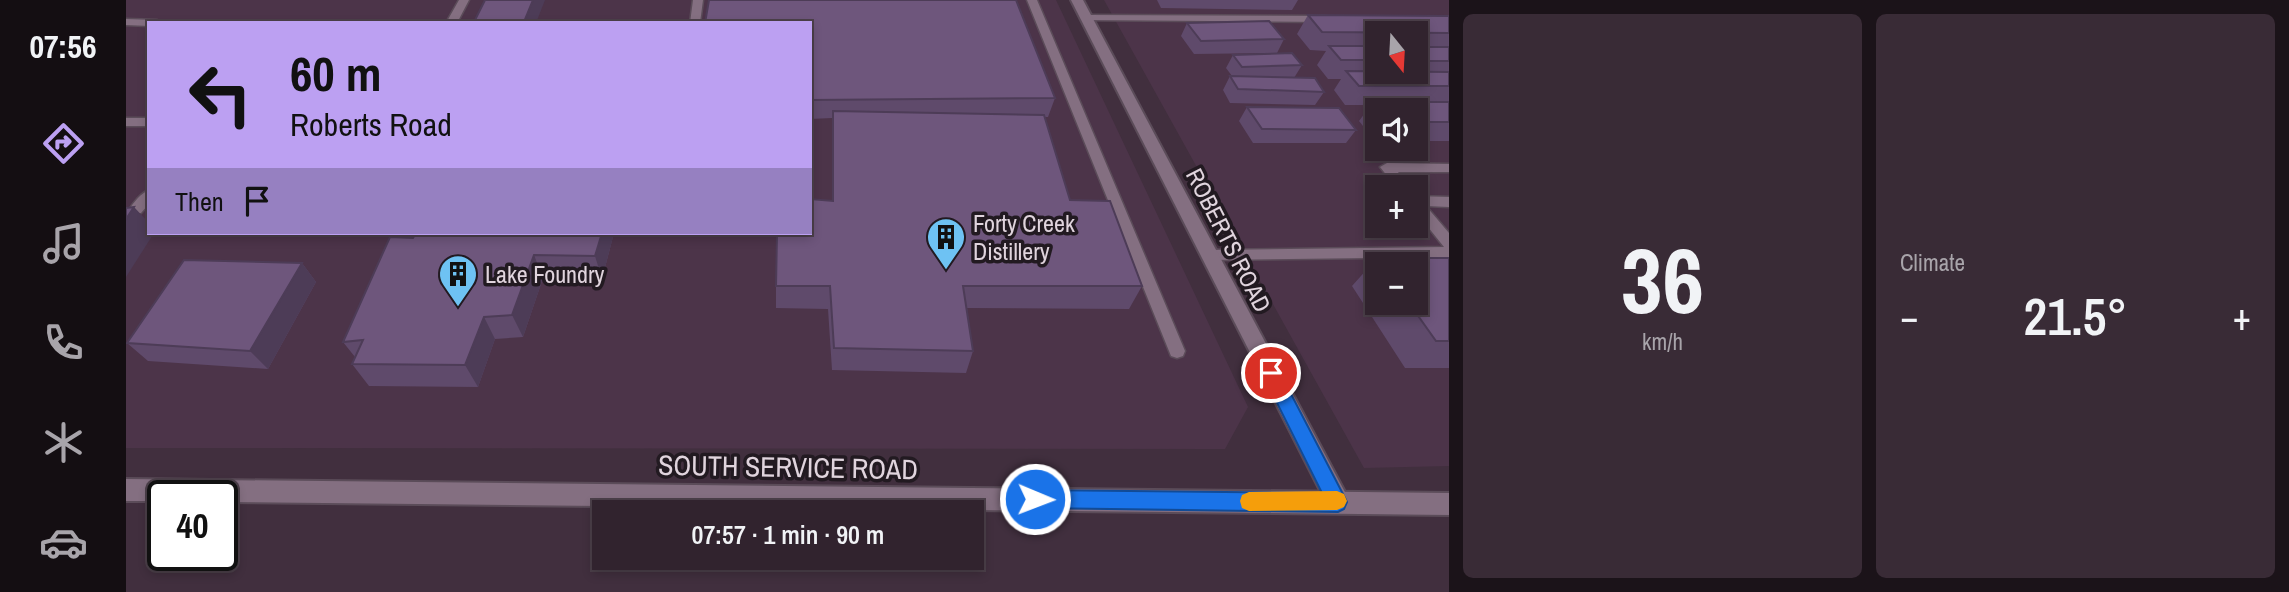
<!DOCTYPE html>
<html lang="en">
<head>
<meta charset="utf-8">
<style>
	:root { --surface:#31232e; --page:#392b36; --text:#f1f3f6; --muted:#a8a4aa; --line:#4c404a; --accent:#bca0f2 }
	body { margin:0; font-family:"Archivo Narrow",sans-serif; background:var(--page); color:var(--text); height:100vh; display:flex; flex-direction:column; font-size:26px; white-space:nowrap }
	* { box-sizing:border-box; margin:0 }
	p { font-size:23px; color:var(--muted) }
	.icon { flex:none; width:38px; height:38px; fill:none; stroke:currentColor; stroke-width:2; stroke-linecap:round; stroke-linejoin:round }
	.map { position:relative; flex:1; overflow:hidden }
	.sheet { display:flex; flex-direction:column; gap:14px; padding:14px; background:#1b1319; width:840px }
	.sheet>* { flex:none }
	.guide { position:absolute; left:21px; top:21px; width:665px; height:214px; border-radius:0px; box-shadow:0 4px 10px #0003,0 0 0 2px var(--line); background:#bca0f2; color:#111; overflow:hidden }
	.needle { width:46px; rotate:162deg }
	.buttons { position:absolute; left:1239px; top:21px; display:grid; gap:14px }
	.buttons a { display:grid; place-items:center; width:63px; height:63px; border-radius:0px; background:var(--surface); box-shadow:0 4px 10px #0003,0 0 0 2px var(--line); font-size:35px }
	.speed { position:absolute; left:21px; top:480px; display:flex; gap:14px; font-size:35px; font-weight:700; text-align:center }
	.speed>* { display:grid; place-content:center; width:91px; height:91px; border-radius:50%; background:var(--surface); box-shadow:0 4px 10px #0003,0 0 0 2px var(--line); line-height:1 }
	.speed .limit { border:4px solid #111; border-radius:10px; background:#fff; color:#111 }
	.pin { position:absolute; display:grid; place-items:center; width:60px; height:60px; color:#fff; margin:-30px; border:4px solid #fff; border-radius:50%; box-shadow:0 2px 7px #0007 }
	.me { position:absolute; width:77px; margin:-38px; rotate:91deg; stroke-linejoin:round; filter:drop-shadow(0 0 5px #0008) }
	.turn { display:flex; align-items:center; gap:24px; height:147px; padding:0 28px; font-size:32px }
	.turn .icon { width:91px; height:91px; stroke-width:2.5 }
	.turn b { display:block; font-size:49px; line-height:60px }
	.then { display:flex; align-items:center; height:66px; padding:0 28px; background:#0003; gap:14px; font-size:26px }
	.big { font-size:52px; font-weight:600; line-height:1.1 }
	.sheet .card { flex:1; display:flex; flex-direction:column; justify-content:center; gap:10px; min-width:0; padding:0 24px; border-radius:10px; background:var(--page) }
	.sheet .dial { align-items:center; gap:0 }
	.dial b { font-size:91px; line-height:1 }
	.heat { display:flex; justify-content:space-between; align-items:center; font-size:38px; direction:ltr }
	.sheet .tiles { flex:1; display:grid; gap:14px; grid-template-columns:repeat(2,1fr) }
	.trip { position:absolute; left:466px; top:500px; width:392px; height:70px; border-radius:0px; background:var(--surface); box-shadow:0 4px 10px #0003,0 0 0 2px var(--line); font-weight:600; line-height:70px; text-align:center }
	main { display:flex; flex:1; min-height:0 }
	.dock { display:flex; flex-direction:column; width:126px; justify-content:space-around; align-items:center; background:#140e12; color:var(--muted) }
	.dock .icon { width:49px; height:49px }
	.dock .on { color:var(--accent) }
	.dock b { font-size:32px; color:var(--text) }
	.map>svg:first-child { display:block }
	.built { fill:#4c3449; fill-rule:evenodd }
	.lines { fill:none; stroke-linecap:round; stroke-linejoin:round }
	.service-casing { stroke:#5b4c59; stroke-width:3 }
	.minor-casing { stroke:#5b4c59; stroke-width:4 }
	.tertiary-casing { stroke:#5b4c59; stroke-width:4 }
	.service { fill:#846f81; fill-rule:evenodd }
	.minor { fill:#846f81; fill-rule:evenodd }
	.tertiary { fill:#846f81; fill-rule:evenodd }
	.wall { fill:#5f4a6b; fill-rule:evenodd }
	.shaded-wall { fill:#4d3c57 }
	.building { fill:#6e567c; stroke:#4d3c57; stroke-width:2 }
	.route { fill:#1a73e8; stroke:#114b97; stroke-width:2 }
	.slow { fill:#f59e0b }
	.labels { text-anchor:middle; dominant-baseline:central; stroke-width:7; stroke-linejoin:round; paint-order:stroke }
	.poi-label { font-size:24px; fill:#e0d4dd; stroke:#221a21; text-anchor:start }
	.street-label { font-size:24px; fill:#e0d4dd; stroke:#221a21 }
	.near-street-label { font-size:28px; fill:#e0d4dd; stroke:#221a21 }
</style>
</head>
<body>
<main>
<nav class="dock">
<b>07:56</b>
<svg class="icon on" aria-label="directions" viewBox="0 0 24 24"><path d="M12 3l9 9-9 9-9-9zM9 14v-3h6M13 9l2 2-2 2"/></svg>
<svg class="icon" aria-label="music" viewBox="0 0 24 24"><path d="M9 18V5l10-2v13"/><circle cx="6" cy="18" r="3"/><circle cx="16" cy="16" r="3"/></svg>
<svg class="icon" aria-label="phone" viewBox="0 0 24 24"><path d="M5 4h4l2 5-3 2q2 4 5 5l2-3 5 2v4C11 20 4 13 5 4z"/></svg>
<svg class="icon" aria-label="climate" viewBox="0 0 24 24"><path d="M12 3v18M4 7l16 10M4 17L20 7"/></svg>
<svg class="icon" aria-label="car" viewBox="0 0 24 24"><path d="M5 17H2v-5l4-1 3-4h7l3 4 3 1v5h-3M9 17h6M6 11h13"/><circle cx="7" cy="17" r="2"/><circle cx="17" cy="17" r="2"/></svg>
</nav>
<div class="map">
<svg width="1323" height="592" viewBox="0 0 1323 592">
	<rect width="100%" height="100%" fill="#412f3e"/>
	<path class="built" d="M 0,0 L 930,0 L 1122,407 L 1099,449 L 0,448 ZM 23,23 L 684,23 L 684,233 L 23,233 Z
		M 978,0 L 1323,0 L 1323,466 L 1238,468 ZM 1251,33 L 1290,33 L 1290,72 L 1251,72 ZM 1251,110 L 1290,110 L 1290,149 L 1251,149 ZM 1251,187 L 1290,187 L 1290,226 L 1251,226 ZM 1251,264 L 1290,264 L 1290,303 L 1251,303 Z"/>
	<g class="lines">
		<defs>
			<path id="service" d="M 333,0 L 343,0 L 331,23 L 320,23 Z
				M 567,0 L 577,0 L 574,23 L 564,23 Z
				M 901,0 L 911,0 L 1059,351 L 1057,356 L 1051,358 L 1045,356 L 1043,351 Z
				M 961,15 L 1200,16 L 1205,19 L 1200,22 L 957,20 L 957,16 Z
				M 0,19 L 31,20 L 36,23 L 23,23 L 23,26 L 0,25 Z
				M 0,118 L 23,118 L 23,126 L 0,126 Z
				M 1261,163 L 1323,164 L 1323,172 L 1272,172 L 1284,187 L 1270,187 L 1254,167 Z
				M 23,190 L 23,204 L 15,213 L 5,213 L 3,210 C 7,203 15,193 23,190 Z
				M 1290,196 L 1323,197 L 1323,207 L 1300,206 L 1323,233 L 1323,257 L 1084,260 L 1076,255 L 1084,250 L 1318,247 L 1290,212 Z"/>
			<path id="minor" d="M 945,0 L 957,0 L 1220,494 L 1224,502 L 1220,510 L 1212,513 L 1204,510 Z"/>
			<path id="tertiary" d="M 0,479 L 1323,493 L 1323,515 L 96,502 L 96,495 L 37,495 L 37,501 L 0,501 Z"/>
		</defs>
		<use href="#service" class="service-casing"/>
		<use href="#minor" class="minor-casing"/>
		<use href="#tertiary" class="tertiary-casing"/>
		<use href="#service" class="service"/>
		<use href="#minor" class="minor"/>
		<use href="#tertiary" class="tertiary"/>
	</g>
	<path class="wall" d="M 1031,0 L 1172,0 L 1166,10 L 1035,8 Z
		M 1182,15 L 1323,16 L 1323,141 L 1290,141 L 1290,110 L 1251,110 L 1251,141 L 1249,141 L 1233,121 L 1245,105 L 1219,105 L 1208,90 L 1215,79 L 1202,79 L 1191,65 L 1200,51 L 1184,50 L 1171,34 ZM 1251,33 L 1290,33 L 1290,72 L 1251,72 Z
		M 684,23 L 929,98 L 922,117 L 919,117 L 944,200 L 1016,286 L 1003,309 L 841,308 L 847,351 L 840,373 L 706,370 L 702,309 L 650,308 L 650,286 L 706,201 L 706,118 L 684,119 Z
		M 1061,23 L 1158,39 L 1151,53 L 1068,54 L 1055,36 Z
		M 1107,55 L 1176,65 L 1168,78 L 1198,92 L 1189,105 L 1104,103 L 1097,90 L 1104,76 L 1106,76 L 1100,68 Z
		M 1121,107 L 1230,130 L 1220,143 L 1127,143 L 1113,121 Z
		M 290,233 L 488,233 L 476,279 L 417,278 L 397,337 L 369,339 L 352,387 L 243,386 L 226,364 L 229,357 L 217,342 L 287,238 Z
		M 1251,258 L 1323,258 L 1323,368 L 1279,368 L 1226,286 ZM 1251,264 L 1290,264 L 1290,303 L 1251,303 Z
		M 176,263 L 190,282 L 142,369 L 22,361 L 1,343 Z"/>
	<path class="shaded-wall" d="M 407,0 L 419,0 L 410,23 L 398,23 Z
		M 8,207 L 23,223 L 23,233 L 28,233 L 0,277 L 0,219 Z
		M 476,233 L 488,233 L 476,279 L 469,256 Z
		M 408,255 L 417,278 L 397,337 L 386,315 Z
		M 176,263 L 190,282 L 142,369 L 124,351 Z
		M 358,317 L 369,339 L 352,387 L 339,365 Z"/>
	<path class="building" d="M 359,0 L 407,0 L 398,22 L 348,22 Z
		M 583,0 L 890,0 L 929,98 L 684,100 L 684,23 L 579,23 Z
		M 1182,15 L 1323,16 L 1323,33 L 1196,32 Z
		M 1143,21 L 1158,39 L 1075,41 L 1061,23 Z
		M 1203,46 L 1251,46 L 1251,60 L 1215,60 Z
		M 1290,47 L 1323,47 L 1323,61 L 1290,61 Z
		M 1166,53 L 1176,65 L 1116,67 L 1107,55 Z
		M 1220,71 L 1323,72 L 1323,86 L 1233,86 Z
		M 1104,76 L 1189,78 L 1198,92 L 1112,89 Z
		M 1247,102 L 1323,102 L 1323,122 L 1290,122 L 1290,110 L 1255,110 Z
		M 1121,107 L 1213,108 L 1230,130 L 1136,129 Z
		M 707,111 L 918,115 L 944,200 L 984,201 L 1016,286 L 837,286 L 847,351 L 708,348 L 704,286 L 650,286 L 651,233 L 684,233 L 684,199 L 707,201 Z
		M 8,207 L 0,219 L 0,208 Z
		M 290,233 L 476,233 L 469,256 L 408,255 L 386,315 L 358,317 L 339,365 L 226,364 L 237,340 L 217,342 L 264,237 L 287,238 Z
		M 1251,258 L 1323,258 L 1323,341 L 1310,341 L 1283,303 L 1290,303 L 1290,264 L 1256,264 Z
		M 58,260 L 176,263 L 124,351 L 1,343 Z"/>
	<path class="route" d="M 1145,365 L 1151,367 L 1218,496 L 1221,502 L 1218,509 L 1212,512 L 909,508 L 902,506 L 899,499 L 902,493 L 909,490 L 1196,493 L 1136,373 L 1139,367 Z"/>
	<path class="slow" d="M 1211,491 L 1218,494 L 1221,501 L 1218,507 L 1211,510 L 1123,511 L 1116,508 L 1114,501 L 1116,495 L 1123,492 Z"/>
	<defs>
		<symbol id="building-pin" viewBox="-11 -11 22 30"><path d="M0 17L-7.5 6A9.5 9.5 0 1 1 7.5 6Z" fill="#6ec2f3" stroke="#221a21"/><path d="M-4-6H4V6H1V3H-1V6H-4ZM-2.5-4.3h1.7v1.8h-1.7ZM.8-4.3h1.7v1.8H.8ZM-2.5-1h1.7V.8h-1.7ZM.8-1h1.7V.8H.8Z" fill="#111"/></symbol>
	</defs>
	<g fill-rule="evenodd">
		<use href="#building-pin" x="798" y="215" width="44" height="60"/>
		<use href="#building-pin" x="310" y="252" width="44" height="60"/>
	</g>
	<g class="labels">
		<g class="poi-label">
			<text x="847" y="223">Forty Creek<tspan x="847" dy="28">Distillery</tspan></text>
			<text x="359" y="274">Lake Foundry</text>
		</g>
		<g class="street-label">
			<text transform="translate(1103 240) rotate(63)">ROBERTS ROAD</text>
		</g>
		<g class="near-street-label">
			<text transform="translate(662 467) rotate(1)">SOUTH SERVICE ROAD</text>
		</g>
	</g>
</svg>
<div class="buttons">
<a><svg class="needle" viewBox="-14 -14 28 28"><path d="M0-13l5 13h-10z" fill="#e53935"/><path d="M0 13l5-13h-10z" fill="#a8a4aa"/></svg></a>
<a><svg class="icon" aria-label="sound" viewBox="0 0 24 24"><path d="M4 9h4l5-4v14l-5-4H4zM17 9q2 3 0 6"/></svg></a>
<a>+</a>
<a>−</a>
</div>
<div class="speed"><div class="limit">40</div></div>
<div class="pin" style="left:1145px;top:373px;background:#d93025"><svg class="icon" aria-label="arrive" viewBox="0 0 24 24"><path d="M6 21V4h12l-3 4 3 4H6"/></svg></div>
<svg class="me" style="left:909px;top:499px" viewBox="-20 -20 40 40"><circle r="17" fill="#1a73e8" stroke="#fff" stroke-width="3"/><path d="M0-11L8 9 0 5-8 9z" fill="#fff"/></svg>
<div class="trip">07:57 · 1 min · 90 m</div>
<div class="guide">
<div class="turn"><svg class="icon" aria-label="left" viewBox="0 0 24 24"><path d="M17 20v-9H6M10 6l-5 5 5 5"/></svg><div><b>60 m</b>Roberts Road</div></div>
<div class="then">Then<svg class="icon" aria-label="arrive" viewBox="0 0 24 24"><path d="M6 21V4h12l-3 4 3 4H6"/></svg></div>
</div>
</div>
<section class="sheet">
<div class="tiles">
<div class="card dial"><b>36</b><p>km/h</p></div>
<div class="card"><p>Climate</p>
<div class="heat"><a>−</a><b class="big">21.5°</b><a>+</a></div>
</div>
</div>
</section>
</main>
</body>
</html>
